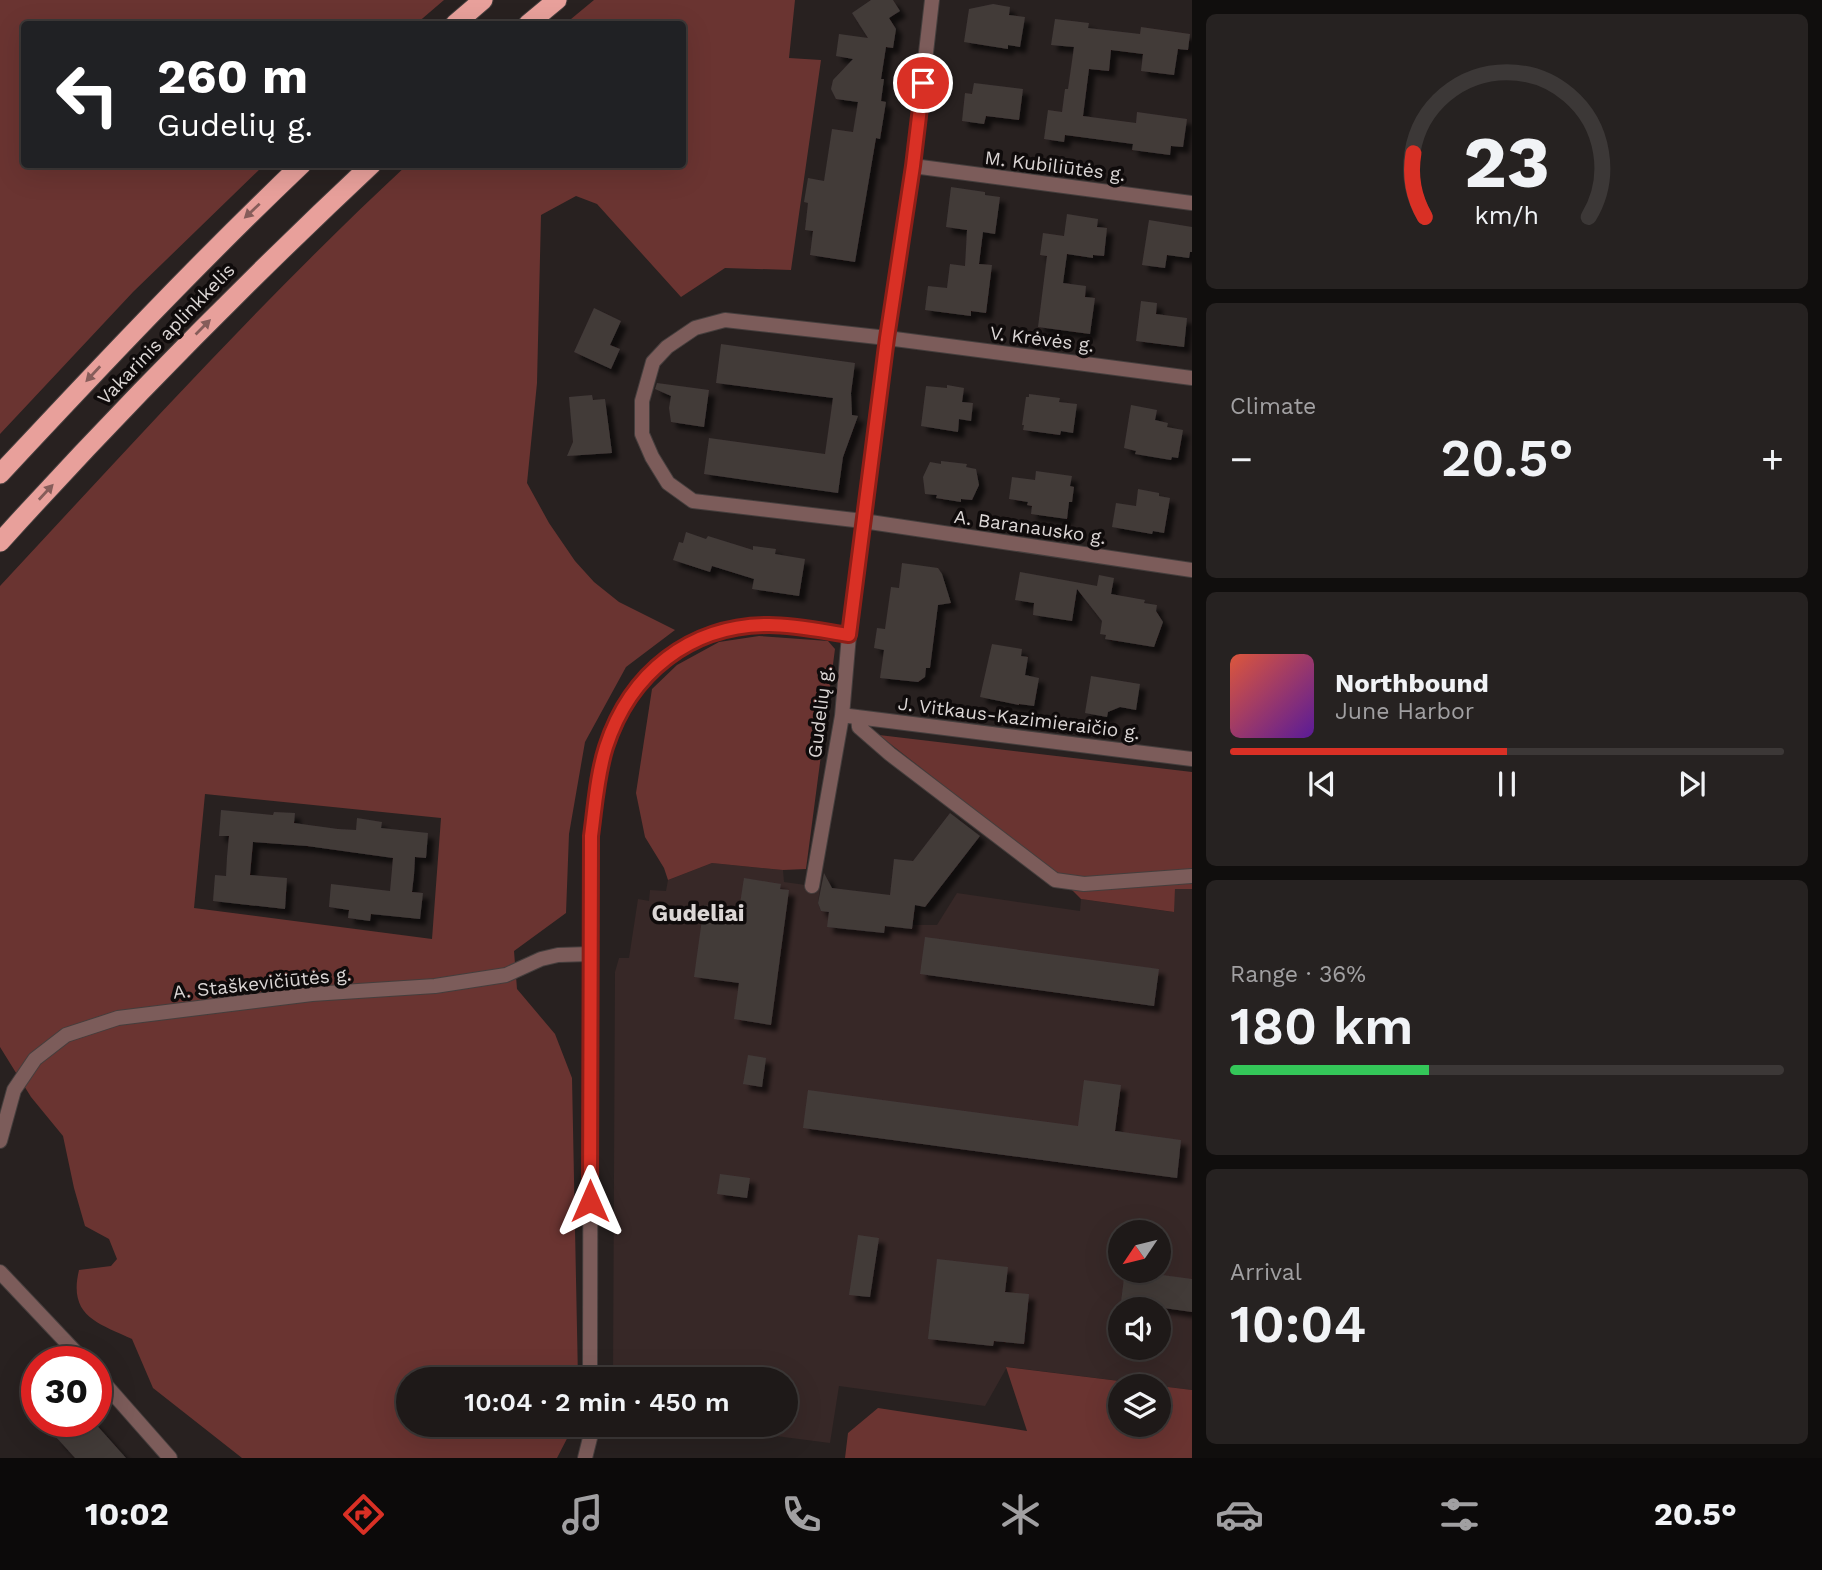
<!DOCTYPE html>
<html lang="en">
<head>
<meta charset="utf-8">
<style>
	:root { --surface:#1e1918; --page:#262221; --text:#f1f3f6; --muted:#a1a0a2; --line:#3c3837; --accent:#d93025 }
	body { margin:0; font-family:"Work Sans",sans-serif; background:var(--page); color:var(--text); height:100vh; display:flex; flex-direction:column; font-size:26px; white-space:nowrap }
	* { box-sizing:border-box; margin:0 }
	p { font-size:23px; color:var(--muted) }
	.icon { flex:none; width:38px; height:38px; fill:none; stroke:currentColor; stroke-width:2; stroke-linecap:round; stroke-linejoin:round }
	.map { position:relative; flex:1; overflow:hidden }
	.details { display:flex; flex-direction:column; gap:14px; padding:14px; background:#100e0d; width:630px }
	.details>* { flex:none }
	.guide { position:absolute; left:21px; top:21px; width:665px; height:147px; border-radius:7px; box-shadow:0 7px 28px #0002,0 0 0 2px var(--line); background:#202124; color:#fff; overflow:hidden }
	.needle { width:46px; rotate:235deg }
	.tools { position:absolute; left:1108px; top:1220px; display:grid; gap:14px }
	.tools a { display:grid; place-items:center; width:63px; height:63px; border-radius:50%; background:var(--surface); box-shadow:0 7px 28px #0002,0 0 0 2px var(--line); font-size:35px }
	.speed { position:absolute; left:21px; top:1346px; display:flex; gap:14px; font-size:35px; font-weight:700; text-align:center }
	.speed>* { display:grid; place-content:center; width:91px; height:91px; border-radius:50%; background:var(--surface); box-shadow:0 7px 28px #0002,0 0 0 2px var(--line); line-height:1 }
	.speed .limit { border:10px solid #d22; background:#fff; color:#111 }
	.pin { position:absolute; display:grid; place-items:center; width:60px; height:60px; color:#fff; margin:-30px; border:4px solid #fff; border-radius:50%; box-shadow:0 2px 7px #0007 }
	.me { position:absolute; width:77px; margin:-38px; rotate:0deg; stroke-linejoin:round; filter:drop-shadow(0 0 5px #0008) }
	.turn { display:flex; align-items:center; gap:24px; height:147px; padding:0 21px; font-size:32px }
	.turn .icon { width:91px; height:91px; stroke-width:2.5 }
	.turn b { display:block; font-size:49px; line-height:60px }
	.big { font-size:52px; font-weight:600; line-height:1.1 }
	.details .card { flex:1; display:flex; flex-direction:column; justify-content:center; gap:10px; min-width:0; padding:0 24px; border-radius:10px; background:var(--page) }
	.details .dial { align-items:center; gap:0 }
	.dial svg { height:182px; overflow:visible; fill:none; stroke:var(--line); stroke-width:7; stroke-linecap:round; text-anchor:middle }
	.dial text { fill:var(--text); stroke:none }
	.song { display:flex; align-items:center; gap:21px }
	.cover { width:84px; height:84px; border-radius:10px; background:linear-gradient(135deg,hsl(10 70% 55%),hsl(270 70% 35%)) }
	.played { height:7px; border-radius:4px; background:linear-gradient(90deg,var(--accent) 50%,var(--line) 50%) }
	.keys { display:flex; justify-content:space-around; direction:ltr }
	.heat { display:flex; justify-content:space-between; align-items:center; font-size:38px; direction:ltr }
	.charge { height:10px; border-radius:5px; background:linear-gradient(90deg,#34c759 36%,var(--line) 0) }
	.trip { position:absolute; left:396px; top:1367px; width:402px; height:70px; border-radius:35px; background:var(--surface); box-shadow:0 7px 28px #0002,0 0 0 2px var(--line); font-weight:600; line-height:70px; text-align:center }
	.menu { display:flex; height:112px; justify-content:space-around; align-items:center; background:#0c0a0a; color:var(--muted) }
	.menu .icon { width:49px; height:49px }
	.menu .on { color:var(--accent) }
	.menu b { font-size:32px; color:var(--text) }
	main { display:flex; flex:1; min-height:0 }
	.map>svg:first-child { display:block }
	.built { fill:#372827; fill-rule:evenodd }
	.green { fill:#6a3431; fill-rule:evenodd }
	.building { fill:#423a39; filter:url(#shadow) }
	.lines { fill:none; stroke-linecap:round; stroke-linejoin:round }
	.minor-casing { stroke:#453e3d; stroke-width:16 }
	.trunk-casing { stroke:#453e3d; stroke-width:21 }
	.minor { stroke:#7c5c5a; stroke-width:14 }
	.trunk { stroke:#e8a09b; stroke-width:19 }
	.oneway { fill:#865d5a }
	.route-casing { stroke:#8d1f18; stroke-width:18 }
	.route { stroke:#d93025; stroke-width:12 }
	.labels { text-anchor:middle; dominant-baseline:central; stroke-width:7; stroke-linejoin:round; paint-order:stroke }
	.street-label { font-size:19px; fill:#dbd6d5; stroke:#0f0b0b }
	.quarter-label { font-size:23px; font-weight:bold; fill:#dbd6d5; stroke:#0f0b0b }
</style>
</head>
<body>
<main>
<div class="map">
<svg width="1192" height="1458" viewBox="0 0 1192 1458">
	<defs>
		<filter id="shadow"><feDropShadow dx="6" dy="6" stdDeviation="2" flood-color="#0009"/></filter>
	</defs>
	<rect width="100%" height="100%" fill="#282120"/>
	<path class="built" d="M 712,863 L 783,870 L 784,882 L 820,887 L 818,903 L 821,911 L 830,907 L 828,927 L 884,933 L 886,920 L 892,927 L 912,929 L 913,925 L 937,925 L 957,893 L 1080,911 L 1081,899 L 1173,912 L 1175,888 L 1192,889 L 1192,1390 L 1007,1367 L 985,1406 L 839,1386 L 830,1443 L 692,1425 L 786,1424 L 786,1379 L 613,1379 L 615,972 L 619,958 L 629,958 L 638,899 L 649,901 L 650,890 L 666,891 L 668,880 ZM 1120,1232 L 1158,1232 L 1158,1270 L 1120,1270 ZM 1120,1309 L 1158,1309 L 1158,1348 L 1120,1348 Z"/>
	<path class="green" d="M 0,0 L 444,0 L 416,24 L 24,24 L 24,164 L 264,165 L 133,292 L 0,434 Z
		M 594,0 L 795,0 L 789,58 L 821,60 L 791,270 L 725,268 L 681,297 L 597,204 L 576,196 L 541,215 L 537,383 L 527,483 L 549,523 L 575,561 L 594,582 L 619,602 L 675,630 L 626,667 L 585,742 L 569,834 L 566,913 L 514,951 L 517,989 L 555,1034 L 572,1078 L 578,1379 L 408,1379 L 408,1424 L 574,1425 L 557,1458 L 242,1458 L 153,1388 L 132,1339 C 97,1323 68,1316 79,1270 L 111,1266 L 117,1259 L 109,1239 L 85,1226 L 74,1188 L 63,1136 L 31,1097 L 0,1047 L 0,586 C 133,443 264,298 407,165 L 682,164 L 682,24 L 565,24 ZM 205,794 L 441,818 L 432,939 L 194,908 Z
		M 759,636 L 828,641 L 835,649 L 806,869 L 783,870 L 712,863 L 668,880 L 664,868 L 645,837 L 636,793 L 652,689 L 677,665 L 719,642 Z
		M 879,735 L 1192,772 L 1192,889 L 1175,889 L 1174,912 L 1081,899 L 1054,872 Z
		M 1006,1367 L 1192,1390 L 1192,1458 L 845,1458 L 848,1433 L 878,1408 L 1027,1431 ZM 1120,1386 L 1158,1386 L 1158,1424 L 1120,1424 Z"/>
	<path class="building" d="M 871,0 L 893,0 L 900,11 L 889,18 L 896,29 L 893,48 L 886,47 L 881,79 L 884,79 L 881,101 L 886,102 L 880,139 L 876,138 L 855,262 L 810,255 L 813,231 L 805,230 L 808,203 L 804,202 L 808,178 L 824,181 L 832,129 L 853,132 L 858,102 L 836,99 L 831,89 L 833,80 L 853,59 L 836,56 L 839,34 L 868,38 L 852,13 Z
		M 993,4 L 1010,7 L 1009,15 L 1025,17 L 1020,47 L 1008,45 L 1008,49 L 964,42 L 969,9 Z
		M 1055,19 L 1089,23 L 1088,28 L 1140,34 L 1141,27 L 1190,34 L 1188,50 L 1178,49 L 1174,75 L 1141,71 L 1143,54 L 1111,50 L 1109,71 L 1089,69 L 1083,116 L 1136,123 L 1137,112 L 1187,119 L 1183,147 L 1171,146 L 1170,155 L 1132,150 L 1133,144 L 1065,135 L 1064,142 L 1044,139 L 1048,110 L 1062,112 L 1065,89 L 1068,89 L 1074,47 L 1051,45 Z
		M 974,83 L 1023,89 L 1019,120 L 986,116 L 984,124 L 962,121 L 965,93 L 972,94 Z
		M 951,187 L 985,192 L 985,195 L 1000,197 L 995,234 L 983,232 L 979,264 L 992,265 L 986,313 L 971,311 L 971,316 L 925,310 L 928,286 L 947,288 L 950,264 L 965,266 L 967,230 L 946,227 Z
		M 1067,214 L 1098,219 L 1097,227 L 1107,228 L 1104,256 L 1093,255 L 1093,258 L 1067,254 L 1063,283 L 1086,286 L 1085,297 L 1095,298 L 1090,334 L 1038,327 L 1047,256 L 1040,255 L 1043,233 L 1064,236 Z
		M 1149,220 L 1192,227 L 1192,252 L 1190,252 L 1189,258 L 1167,255 L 1165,268 L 1142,265 Z
		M 1141,301 L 1157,303 L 1156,314 L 1187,318 L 1184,347 L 1136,341 Z
		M 594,308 L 621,321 L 610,345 L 620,349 L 611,369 L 574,352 Z
		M 721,344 L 855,363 L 851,393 L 852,415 L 858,416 L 843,457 L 838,493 L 704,474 L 709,438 L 825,454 L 833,398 L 716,383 Z
		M 657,383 L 709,390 L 704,427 L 671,422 L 669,408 L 671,396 L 655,389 Z
		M 947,385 L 964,388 L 962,402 L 973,403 L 971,421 L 959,419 L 958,432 L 921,426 L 926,386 L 947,388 Z
		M 1029,394 L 1060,398 L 1059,402 L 1077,404 L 1073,433 L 1061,431 L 1060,435 L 1023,430 L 1024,425 L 1022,425 L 1026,397 L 1029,397 Z
		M 592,395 L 593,400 L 605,399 L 612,453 L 567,456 L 573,442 L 569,397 Z
		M 1131,405 L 1157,410 L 1155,420 L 1168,423 L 1167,427 L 1183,430 L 1178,458 L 1172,457 L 1171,460 L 1135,454 L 1136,451 L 1124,448 Z
		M 941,461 L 967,464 L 966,467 L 976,469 L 979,485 L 972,500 L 961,499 L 961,502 L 936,498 L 937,495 L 925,494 L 923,477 L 930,462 L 941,464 Z
		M 1036,471 L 1072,476 L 1070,486 L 1074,487 L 1072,502 L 1069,502 L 1067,519 L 1031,514 L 1032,506 L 1027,505 L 1028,502 L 1009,499 L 1012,477 L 1035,480 Z
		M 1138,489 L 1159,493 L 1159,496 L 1170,498 L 1164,533 L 1153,531 L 1152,534 L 1112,527 L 1116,503 L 1136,506 Z
		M 686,532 L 706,539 L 708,536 L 753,550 L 753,546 L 776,549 L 775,554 L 805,559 L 799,596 L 752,589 L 754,579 L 712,566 L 710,572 L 673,560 L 679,542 L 683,543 Z
		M 902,563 L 938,568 L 942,574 L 951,603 L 938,605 L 930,668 L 926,668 L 925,677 L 918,682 L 880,678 L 884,650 L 874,648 L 877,628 L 885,629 L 891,587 L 899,588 Z
		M 1020,572 L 1097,586 L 1099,575 L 1114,578 L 1111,594 L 1145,600 L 1144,603 L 1157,605 L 1156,611 L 1163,622 L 1154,647 L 1105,639 L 1106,635 L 1100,634 L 1102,621 L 1077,589 L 1072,621 L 1033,615 L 1034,603 L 1015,600 Z
		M 992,644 L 1022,649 L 1021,656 L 1028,657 L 1025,675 L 1039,678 L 1034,706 L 1019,704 L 1019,705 L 980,697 Z
		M 1091,676 L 1140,684 L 1136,710 L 1120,707 L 1108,712 L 1107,717 L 1085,713 Z
		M 221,810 L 273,815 L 274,812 L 295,813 L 294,823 L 338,829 L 356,830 L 357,818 L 382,822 L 381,828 L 428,833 L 426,858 L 415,857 L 414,875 L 412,892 L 423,893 L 420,919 L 371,914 L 370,921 L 348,918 L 349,910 L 329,907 L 331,884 L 390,891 L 393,858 L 307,846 L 253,842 L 250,875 L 287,878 L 285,909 L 213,901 L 215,875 L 226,876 L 227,857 L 229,836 L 219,836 Z
		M 950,813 L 980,836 L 925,907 L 915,905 L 912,929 L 885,926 L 884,933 L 827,927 L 829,912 L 821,911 L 818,903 L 824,873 L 832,888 L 890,895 L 894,859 L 913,861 Z
		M 744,878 L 781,884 L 780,889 L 789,890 L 771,1025 L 734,1019 L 739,983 L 694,977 L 704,905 L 739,910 Z
		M 925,937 L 1159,969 L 1154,1006 L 920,974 Z
		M 748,1055 L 766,1058 L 762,1087 L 743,1084 Z
		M 1084,1080 L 1121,1085 L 1115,1131 L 1181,1140 L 1177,1178 L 803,1128 L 808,1090 L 1078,1126 Z
		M 720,1174 L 750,1178 L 747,1198 L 717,1194 Z
		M 858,1235 L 879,1238 L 870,1297 L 849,1295 Z
		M 937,1259 L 1008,1267 L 1005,1292 L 1029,1294 L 1024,1344 L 994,1341 L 993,1346 L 928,1339 Z
		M 1125,1270 L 1192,1279 L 1192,1312 L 1121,1302 Z
		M 74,1421 L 93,1421 L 126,1458 L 75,1458 L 56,1437 Z"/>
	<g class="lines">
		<defs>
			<path id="minor" d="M 913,166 L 1192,203
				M 1192,378 L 887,338 L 725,320 L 695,328 L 667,347 L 653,362 L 642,401 L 642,434 L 652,457 L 668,483 L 693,501 L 863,521 L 1192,570
				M 849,716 L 1192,759
				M 858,717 L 859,727 L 890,754 L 1055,880 L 1084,884 L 1192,876
				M 812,886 L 842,716 L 849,635 L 887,338 L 913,166 L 932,0
				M 0,1141 L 14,1090 L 35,1059 L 66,1035 L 118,1018 L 312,994 L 435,986 L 506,975 L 541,959 L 558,955 L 590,954
				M 0,1272 L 85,1362
				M 96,1374 L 170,1458
				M 590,1379 L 591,836 C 595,807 597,775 606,747 C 630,673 690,625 769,625 C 795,625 823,631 849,635
				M 585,1458 L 590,1438 L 590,1424"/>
			<path id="trunk" d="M 455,24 L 483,0
				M 528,24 L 557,0
				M 0,474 C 99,368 197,264 302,164
				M 0,542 C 119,411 243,285 372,164"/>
		</defs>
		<use href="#minor" class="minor-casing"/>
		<use href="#trunk" class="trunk-casing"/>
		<use href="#minor" class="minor"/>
		<use href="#trunk" class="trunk"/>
	</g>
	<defs><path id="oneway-solid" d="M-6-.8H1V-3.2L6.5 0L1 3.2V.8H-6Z" transform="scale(1.75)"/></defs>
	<g class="oneway">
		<use href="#oneway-solid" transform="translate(252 211) rotate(137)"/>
		<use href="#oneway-solid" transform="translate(203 327) rotate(-45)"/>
		<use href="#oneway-solid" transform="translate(93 374) rotate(133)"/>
		<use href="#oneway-solid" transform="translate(46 492) rotate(-47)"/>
	</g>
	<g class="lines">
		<defs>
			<path id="route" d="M 590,1201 L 591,836 C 595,807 597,775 606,747 C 630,673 690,625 769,625 C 795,625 823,631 849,635 L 887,338 L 913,166 L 923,83"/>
		</defs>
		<use href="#route" class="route-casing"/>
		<use href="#route" class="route"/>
	</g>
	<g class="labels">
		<g class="street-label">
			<text transform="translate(1055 166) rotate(7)">M. Kubiliūtės g.</text>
			<text transform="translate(166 334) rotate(-46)">Vakarinis aplinkkelis</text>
			<text transform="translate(1042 339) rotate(7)">V. Krėvės g.</text>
			<text transform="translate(1030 527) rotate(8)">A. Baranausko g.</text>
			<text transform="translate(820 712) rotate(-83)">Gudelių g.</text>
			<text transform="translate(1019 718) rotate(7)">J. Vitkaus-Kazimieraičio g.</text>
			<text transform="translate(262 983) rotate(-6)">A. Staškevičiūtės g.</text>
		</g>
		<g class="quarter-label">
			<text x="698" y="913">Gudeliai</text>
		</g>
	</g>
</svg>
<div class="tools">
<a><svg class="needle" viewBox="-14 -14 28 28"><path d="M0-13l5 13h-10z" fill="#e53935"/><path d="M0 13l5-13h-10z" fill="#a1a0a2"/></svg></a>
<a><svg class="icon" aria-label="sound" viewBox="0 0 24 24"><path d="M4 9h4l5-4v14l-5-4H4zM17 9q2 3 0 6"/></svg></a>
<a><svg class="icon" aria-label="layers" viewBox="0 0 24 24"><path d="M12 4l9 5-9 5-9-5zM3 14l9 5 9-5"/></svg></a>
</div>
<div class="speed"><div class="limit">30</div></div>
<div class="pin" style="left:923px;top:83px;background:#d93025"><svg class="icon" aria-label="arrive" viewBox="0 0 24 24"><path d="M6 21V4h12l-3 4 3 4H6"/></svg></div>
<svg class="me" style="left:590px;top:1201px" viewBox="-20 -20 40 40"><path d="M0-17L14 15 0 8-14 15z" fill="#d93025" stroke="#fff" stroke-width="4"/></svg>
<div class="trip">10:04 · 2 min · 450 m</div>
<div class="guide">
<div class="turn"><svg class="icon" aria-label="left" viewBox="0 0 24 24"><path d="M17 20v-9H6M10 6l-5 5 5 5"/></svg><div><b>260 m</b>Gudelių g.</div></div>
</div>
</div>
<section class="details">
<div class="card dial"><svg viewBox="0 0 100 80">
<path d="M14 69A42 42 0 1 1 86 69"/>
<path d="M14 69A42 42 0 0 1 9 41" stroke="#d93025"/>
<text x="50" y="56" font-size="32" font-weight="700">23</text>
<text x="50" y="72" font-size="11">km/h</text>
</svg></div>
<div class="card"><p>Climate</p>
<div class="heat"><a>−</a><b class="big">20.5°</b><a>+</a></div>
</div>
<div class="card">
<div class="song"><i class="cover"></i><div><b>Northbound</b><p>June Harbor</p></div></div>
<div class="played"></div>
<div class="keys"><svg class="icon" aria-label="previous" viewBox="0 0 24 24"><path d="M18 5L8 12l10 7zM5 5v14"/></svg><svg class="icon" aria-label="pause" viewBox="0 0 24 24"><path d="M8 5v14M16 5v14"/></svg><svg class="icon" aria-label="next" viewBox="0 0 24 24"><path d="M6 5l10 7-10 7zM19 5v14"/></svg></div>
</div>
<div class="card"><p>Range · 36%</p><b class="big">180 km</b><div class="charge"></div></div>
<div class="card"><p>Arrival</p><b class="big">10:04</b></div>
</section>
</main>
<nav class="menu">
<b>10:02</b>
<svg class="icon on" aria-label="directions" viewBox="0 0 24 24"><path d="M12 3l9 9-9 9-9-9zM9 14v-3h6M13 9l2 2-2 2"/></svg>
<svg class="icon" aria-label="music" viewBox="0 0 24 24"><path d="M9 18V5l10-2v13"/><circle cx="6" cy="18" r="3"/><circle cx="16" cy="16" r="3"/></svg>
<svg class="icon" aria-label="phone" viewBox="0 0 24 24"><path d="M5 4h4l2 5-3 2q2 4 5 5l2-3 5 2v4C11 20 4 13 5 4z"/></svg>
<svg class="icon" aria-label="climate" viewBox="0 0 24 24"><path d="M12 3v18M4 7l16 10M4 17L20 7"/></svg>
<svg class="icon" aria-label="car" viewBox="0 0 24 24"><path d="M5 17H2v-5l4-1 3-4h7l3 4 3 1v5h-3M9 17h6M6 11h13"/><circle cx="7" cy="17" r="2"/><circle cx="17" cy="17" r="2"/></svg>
<svg class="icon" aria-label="filters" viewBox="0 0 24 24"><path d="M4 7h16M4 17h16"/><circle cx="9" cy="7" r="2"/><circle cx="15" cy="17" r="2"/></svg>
<b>20.5°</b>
</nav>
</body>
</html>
